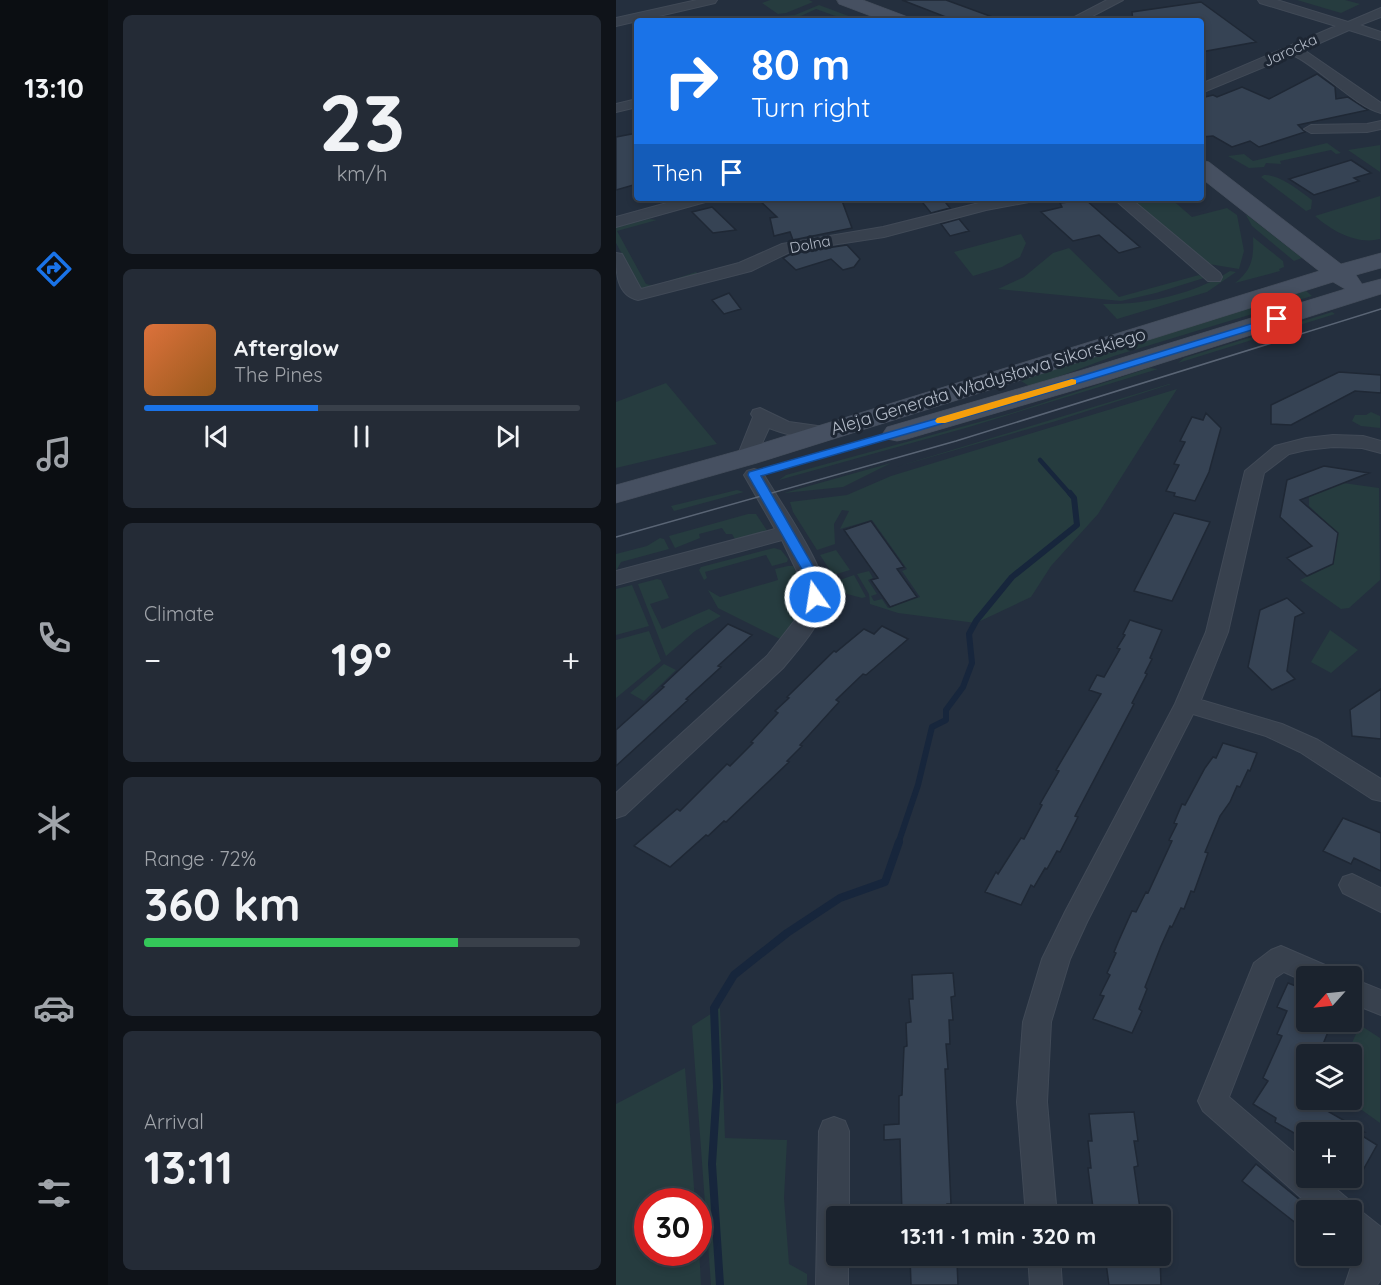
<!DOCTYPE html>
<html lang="en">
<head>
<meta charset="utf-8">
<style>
	:root { --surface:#1b232e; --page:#242b36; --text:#f1f3f6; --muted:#a0a4aa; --line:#39404a; --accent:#1a73e8 }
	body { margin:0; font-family:Quicksand,sans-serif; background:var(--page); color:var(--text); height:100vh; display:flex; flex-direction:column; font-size:22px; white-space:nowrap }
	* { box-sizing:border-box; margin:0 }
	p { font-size:20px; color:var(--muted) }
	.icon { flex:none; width:33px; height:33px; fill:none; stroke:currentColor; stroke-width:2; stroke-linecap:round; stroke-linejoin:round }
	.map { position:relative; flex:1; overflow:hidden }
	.drawer { display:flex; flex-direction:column; gap:15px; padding:15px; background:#0f1319; width:508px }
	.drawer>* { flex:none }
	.hud { position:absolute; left:18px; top:18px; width:570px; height:183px; border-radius:6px; box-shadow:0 3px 9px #0003,0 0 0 2px var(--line); background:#1a73e8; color:#fff; overflow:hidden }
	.needle { width:39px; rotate:243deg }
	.fabs { position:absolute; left:680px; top:966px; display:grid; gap:12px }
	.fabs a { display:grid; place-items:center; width:66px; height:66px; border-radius:6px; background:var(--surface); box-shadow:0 3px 9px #0003,0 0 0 2px var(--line); font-size:30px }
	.speed { position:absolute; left:18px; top:1188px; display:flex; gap:12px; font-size:30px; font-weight:700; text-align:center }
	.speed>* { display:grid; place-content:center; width:78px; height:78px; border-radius:50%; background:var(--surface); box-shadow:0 3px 9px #0003,0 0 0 2px var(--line); line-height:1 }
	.speed .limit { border:9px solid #d22; background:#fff; color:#111 }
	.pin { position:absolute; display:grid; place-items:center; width:51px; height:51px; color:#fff; margin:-26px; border-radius:12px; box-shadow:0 3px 9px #0006 }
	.me { position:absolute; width:66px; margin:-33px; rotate:347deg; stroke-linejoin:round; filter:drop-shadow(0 0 4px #0008) }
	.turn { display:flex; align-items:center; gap:21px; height:126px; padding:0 18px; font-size:27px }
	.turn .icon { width:78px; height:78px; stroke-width:2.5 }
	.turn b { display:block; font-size:42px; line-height:51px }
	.then { display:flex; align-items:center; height:57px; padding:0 18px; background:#0003; gap:12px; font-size:22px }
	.big { font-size:45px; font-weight:700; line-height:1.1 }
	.drawer .card { flex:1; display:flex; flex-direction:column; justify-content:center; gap:9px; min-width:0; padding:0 21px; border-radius:9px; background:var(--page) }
	.drawer .dial { align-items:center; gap:0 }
	.dial b { font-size:78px; line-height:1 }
	.song { display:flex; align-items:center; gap:18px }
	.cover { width:72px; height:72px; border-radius:9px; background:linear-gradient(135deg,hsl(20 70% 55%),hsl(30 70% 35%)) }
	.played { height:6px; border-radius:3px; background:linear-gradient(90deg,var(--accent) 40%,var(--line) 40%) }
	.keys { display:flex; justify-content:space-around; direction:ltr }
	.heat { display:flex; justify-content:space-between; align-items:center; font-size:33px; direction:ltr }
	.charge { height:9px; border-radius:4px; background:linear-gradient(90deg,#34c759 72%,var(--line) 0) }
	.trip { position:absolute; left:210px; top:1206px; width:345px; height:60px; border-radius:6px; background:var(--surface); box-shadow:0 3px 9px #0003,0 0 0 2px var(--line); font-weight:700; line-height:60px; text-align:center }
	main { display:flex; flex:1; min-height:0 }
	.tabs { display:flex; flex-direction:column; width:108px; justify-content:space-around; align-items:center; background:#0b0e12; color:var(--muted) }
	.tabs .icon { width:42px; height:42px }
	.tabs .active { color:var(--accent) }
	.tabs b { font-size:27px; color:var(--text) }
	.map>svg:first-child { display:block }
	.green { fill:#263c3f }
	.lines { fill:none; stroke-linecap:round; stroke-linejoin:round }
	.stream-far2 { stroke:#17263c; stroke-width:4.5 }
	.stream-far1 { stroke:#17263c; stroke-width:6 }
	.stream { stroke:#17263c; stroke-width:8 }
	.building { fill:#364354; stroke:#1f2835; stroke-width:1.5 }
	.street-casing { stroke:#414a57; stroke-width:2 }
	.secondary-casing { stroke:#414a57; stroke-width:1 }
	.street { fill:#38414e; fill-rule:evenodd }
	.secondary { fill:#465061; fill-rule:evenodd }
	.tram { stroke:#5a6575; stroke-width:1.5 }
	.route { fill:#1a73e8; stroke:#114b97; stroke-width:1.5 }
	.slow { fill:#f59e0b }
	.labels { text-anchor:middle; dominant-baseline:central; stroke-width:6; stroke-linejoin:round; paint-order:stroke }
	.far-street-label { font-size:15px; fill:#b4bcc9; stroke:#1d2633 }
	.street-label { font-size:18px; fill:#b4bcc9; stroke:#1d2633 }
</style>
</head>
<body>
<main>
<nav class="tabs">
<b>13:10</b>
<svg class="icon active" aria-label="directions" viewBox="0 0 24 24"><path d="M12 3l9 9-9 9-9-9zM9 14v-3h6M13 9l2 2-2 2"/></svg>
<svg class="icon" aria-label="music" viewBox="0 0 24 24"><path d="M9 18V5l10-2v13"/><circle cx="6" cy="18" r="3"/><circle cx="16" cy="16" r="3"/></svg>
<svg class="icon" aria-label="phone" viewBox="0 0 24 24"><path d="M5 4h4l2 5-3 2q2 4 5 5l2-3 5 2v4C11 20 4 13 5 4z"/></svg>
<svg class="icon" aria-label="climate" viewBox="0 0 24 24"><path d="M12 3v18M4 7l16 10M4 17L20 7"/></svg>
<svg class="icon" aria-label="car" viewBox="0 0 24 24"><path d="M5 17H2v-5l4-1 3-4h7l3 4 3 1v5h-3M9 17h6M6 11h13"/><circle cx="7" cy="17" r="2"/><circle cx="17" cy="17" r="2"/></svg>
<svg class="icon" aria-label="filters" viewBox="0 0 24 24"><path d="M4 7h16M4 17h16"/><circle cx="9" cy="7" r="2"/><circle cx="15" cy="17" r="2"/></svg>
</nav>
<section class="drawer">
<div class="card dial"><b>23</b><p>km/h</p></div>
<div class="card">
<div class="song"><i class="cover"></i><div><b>Afterglow</b><p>The Pines</p></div></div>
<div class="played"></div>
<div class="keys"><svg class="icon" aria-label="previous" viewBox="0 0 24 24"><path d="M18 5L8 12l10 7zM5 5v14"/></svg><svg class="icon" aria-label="pause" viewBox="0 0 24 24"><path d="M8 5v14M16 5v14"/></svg><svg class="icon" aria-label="next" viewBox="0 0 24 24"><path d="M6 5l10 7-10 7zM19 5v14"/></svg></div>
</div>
<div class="card"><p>Climate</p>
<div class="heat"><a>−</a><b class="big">19°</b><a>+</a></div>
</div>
<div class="card"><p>Range · 72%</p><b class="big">360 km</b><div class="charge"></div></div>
<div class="card"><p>Arrival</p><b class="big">13:11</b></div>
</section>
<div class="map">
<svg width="765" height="1285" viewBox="0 0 765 1285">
	<rect width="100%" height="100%" fill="#242f3e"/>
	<path class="green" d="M 154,0 L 193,0 L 197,2 L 170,13 L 162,14 L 146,3 Z
		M 681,0 L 729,0 L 744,4 L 725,13 Z
		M 203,5 L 246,21 L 233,21 L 200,9 L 174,21 L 155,21 L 151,17 L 179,15 Z
		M 711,143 L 725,153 L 720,154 L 715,150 L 664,161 L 665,164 L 650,163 L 648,167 L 633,168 L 612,156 L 628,154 L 637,161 Z
		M 764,145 L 764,172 L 732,150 Z
		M 648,175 C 663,174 684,191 696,200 L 695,209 L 690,211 L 645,177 Z
		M 764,196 L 764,239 C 741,245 716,231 699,216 Z
		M 512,198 L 554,198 L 576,217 L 611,208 L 621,215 L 628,251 L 623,269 L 593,264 L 578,256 Z
		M 630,215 L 631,215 L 686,258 L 678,261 L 636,226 Z
		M 33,219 L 41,220 L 1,231 L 30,284 L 38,286 L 80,272 L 82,274 L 30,290 L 24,288 L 0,243 L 0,227 Z
		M 405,234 L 410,243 L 404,257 L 386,267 L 357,276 L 338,252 Z
		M 637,237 L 667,261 L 668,267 L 663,269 L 664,271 L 619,283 C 636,270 638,258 637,237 Z
		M 453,248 L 503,297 L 583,275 L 588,278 L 540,293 L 505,301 L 382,289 L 408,277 L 437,253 Z
		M 614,271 L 620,272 L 591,292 L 501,319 L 487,304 C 530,305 578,294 614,271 Z
		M 688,289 L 696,296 L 498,356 L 415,387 L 405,381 L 407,377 Z
		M 716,312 L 719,314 L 562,363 L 568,358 Z
		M 533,368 L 542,369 L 353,427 L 163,480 L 170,475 L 396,413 Z
		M 50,383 L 101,444 L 0,468 L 0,402 Z
		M 553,384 L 555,384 L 440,421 L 280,467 Z
		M 561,389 L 482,514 L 435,566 L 415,597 L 360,623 L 282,613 L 254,604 L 253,594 L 241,574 L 253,571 L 257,578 L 252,580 L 261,594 L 255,596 L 258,601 L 266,599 L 272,608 L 304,597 L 286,571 L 291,569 L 256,520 L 224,529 L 233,511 L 226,510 L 218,524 L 219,544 L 201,550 L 177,512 L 174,502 L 231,495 L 275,476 Z
		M 755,412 L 764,416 L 764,428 L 745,426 L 736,421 L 739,415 L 750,415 Z
		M 275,463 L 227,487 L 168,493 Z
		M 727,483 L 763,488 L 764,580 L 733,608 L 725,609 L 684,580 L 717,564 L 722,533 L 693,506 L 693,497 Z
		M 121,490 L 128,492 L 58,511 L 55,506 Z
		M 132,514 L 140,514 L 152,532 L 120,541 L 116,534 L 110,534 L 106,528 L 83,534 L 84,538 L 59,548 L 53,536 Z
		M 44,538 L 48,539 L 53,549 L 5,562 L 0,571 L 0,554 L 31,546 Z
		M 158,548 L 165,550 L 172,559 L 171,562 L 156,566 L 150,555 L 89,572 L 91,578 L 88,580 L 83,570 L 85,567 Z
		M 220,550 L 234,570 L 217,575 L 204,555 Z
		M 172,566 L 177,566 C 192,592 182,619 164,639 L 102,608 L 92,590 L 104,597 L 162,580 L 159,569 Z
		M 238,575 L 250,597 L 246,598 L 220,591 L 218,582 Z
		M 41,579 L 45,580 L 53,598 L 34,604 L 46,629 L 93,609 L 105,616 L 79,631 L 50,656 L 22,584 Z
		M 16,585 L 33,626 L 0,635 L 0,589 Z
		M 714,630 L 742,650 L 715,673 L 695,662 Z
		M 33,631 L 45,661 L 0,698 L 0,640 Z
		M 48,664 L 60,670 L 28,701 L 14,693 Z
		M 104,1008 L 109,1138 L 171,1140 L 168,1198 L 173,1264 L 191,1274 L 191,1285 L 95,1285 L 76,1026 Z
		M 744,1025 L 764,1038 L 764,1123 L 732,1100 L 735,1100 L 735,1054 L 731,1054 Z
		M 69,1068 L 79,1201 L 32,1202 L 32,1252 L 82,1252 L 83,1247 L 85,1285 L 0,1285 L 0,1104 Z"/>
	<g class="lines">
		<path class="stream-far2" d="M 424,460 L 455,495"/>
		<path class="stream-far1" d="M 282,844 L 302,785 L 316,727 L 330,720 L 330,710 L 347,687 L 356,663 L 353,634 L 360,621 L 396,577 L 461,525 L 458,498 L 454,493"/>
		<path class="stream" d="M 104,1285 L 96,1164 L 101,1087 L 98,1008 L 118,975 L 171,933 L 224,898 L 269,882 L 283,842"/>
	</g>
	<path class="building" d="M 286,0 L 330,0 L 382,19 L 382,21 L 340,21 Z
		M 585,2 L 640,42 L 585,52 L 585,21 L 517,21 L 516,12 Z
		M 701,74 L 719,87 L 720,99 L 732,97 L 752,110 L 682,125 L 689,132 L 643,147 L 634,141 L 616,147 L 597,136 L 585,137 L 585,98 L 597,95 L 601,97 L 626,87 L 653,99 Z
		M 21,133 L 21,184 L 0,190 L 0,137 Z
		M 735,160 L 755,173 L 738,178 L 743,181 L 698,195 L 673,179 Z
		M 141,198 L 225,198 L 236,228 L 177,240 L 174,232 L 158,236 L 154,218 L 161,217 Z
		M 303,198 L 326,198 L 334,208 L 315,213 Z
		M 470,200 L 496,223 L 524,247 L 503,253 L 483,235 L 457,241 L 425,212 L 446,207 L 444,203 Z
		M 96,207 L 120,230 L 97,233 L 76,212 Z
		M 343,219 L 353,231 L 334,236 L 325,224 Z
		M 231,245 L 244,259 L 238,267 L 227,270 L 215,259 L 180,270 L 167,258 L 177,253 Z
		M 113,293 L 125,309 L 108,314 L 96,300 Z
		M 723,372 L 765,375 L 765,393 L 739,391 L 675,425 L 655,424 L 655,405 Z
		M 590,413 L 605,428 L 593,472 L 579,501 L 558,496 L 559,493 L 550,491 L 563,465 L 558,464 L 569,442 L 564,441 L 576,417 L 587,420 Z
		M 708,466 L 753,473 L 684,500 L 722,533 L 717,564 L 691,576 L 671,558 L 696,546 L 664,517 L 671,480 Z
		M 558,513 L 594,522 L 556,601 L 518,591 Z
		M 255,521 L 288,567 L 281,569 L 301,597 L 274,607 L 255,580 L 262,578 L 228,530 Z
		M 671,598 L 688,613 L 679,617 L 671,671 L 679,679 L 656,690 L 632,667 L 644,610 Z
		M 514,620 L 546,630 L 534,658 L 536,659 L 529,673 L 531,674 L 516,703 L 518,704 L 459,816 L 462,817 L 444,852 L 441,851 L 431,869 L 429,868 L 418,887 L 415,885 L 405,905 L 369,892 L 380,872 L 382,874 L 405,838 L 408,839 L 426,805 L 424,804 L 443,771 L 440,770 L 485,694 L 473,690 L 481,675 L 488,677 L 504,649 L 501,648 L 509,635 L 507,634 Z
		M 112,624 L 136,635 L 102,666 L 105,667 L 70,699 L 72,700 L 0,766 L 0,730 L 48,687 L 46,686 Z
		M 266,626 L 292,639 L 250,675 L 247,674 L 220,700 L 223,702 L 184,745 L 186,746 L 171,761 L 173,762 L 110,822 L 108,821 L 92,836 L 90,835 L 54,867 L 18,846 L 61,809 L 64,811 L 111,764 L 114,766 L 137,743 L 135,742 L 162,713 L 159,711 L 173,698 L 171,697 L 218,651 L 220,652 L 248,629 L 258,634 Z
		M 765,689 L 765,739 L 736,736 L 734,710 Z
		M 607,743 L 641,753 L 634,771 L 632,770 L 624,787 L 621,786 L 614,802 L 604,816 L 589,852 L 592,853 L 578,892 L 575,891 L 568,909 L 565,908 L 556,927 L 554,926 L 545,946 L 529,987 L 531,989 L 523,1009 L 526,1011 L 516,1033 L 477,1019 L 488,996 L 484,995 L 494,975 L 491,973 L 500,953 L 498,952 L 503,940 L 516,911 L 520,912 L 530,892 L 532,893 L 556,841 L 553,840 L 561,824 L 558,823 L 566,804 L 569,805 L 589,768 L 597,757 L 600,758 Z
		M 727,818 L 765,833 L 765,871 L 738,858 L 735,864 L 707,851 Z
		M 337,973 L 339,996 L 335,997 L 337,1020 L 333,1020 L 334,1044 L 330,1044 L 332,1069 L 329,1069 L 335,1204 L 331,1204 L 332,1216 L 286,1216 L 284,1139 L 268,1140 L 268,1125 L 283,1124 L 283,1096 L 286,1095 L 288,1047 L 291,1046 L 290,1023 L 295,1022 L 293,999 L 297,999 L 296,975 Z
		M 672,983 L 690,990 L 690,1022 L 716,1022 L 703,1054 L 690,1054 L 689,1098 L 748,1132 L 740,1132 L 761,1145 L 747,1170 L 735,1163 L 735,1132 L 690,1132 L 690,1140 L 659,1122 L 660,1118 L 637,1104 L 652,1081 L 647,1078 L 666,1036 L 661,1034 L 671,1011 L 661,1007 Z
		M 518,1112 L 522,1141 L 518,1141 L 522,1166 L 518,1167 L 525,1216 L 478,1216 L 472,1168 L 475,1168 L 472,1141 L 476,1141 L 473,1114 Z
		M 640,1164 L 690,1205 L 690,1231 L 626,1181 Z
		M 294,1256 L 337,1256 L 337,1262 L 341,1262 L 342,1285 L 295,1285 Z
		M 489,1256 L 544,1256 L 545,1285 L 493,1285 Z"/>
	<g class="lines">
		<defs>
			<path id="street" d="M 81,0 L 101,0 L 99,3 L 0,26 L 0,18 Z
				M 491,0 L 507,0 L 467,21 L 451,21 Z
				M 642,0 L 661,0 L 732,22 L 765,8 L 765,17 L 744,25 L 765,32 L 765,40 L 733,30 L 688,50 L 765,103 L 765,113 C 740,107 704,68 677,55 L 585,93 L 585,84 L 720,26 L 644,3 Z
				M 21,99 L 21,107 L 0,112 L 0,104 Z
				M 765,121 L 765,129 L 751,132 L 695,133 L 688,129 L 695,125 L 751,124 Z
				M 69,198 L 95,198 L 93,201 L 0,227 L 0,217 Z
				M 383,198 L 420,198 L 418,201 L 370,210 L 268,237 L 176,251 L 135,271 L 22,300 C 0,295 0,271 0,253 L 6,254 L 25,289 L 123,263 L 166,244 L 267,227 Z
				M 497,198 L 514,198 L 604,273 L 606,277 L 604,281 L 592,281 Z
				M 144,408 L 173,422 L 216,428 L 219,432 L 216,436 C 196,441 171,435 153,428 L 138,461 L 124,461 L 121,457 L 137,417 L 135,414 L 137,410 Z
				M 717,435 L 747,436 L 765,441 L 765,453 L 746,448 L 717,447 L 690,450 L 673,454 L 648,473 L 612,632 L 585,700 L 666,724 L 702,740 L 765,779 L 765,801 L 756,799 L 684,752 L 650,736 L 577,714 L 471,922 L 454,959 L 435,1022 L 431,1102 L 441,1216 L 410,1216 L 401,1102 L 407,1022 L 426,959 L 449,912 L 559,704 L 590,632 L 629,471 L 659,446 L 690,438 Z
				M 138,469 L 145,471 L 148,475 C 162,499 213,572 210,597 C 206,625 184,647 167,668 L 9,815 L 0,818 L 0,793 L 151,656 L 183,615 L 188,586 L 166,540 L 0,585 L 0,571 L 159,529 L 128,475 L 131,471 Z
				M 736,874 L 765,888 L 765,912 L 727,893 L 723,885 L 727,877 Z
				M 665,946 L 716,968 L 720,976 L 690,976 L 690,982 L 668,972 L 659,978 L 613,1097 L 690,1163 L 690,1178 L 707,1178 L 732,1199 L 736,1208 L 746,1212 L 765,1227 L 765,1279 L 761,1285 L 729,1285 L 735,1267 L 745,1252 L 735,1243 L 735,1210 L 699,1210 L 587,1111 L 582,1101 L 638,963 L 655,950 Z
				M 735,978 L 765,990 L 765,1015 L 735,1003 Z
				M 218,1117 L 229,1121 L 233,1131 L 233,1216 L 220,1216 L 220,1256 L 232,1256 L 232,1285 L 200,1285 L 203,1131 L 207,1121 Z
				M 412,1256 L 444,1256 L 446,1285 L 414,1285 Z"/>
			<path id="secondary" d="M 221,0 L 247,0 L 292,17 L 294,21 L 268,21 L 223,4 Z
				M 585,160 L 593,162 L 725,264 L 765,253 L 765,268 L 740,275 L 746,284 L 765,279 L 765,294 L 483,383 L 291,439 L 281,441 L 271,439 L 267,433 L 271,427 L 463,371 L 729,289 L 717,282 L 141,463 L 0,503 L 0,485 L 121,451 L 703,271 L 585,178 Z"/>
		</defs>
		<use href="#street" class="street-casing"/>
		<use href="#secondary" class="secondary-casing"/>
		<use href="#street" class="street"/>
		<use href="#secondary" class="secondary"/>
		<path class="tram" d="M 0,537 L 340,441 L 765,309"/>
	</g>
	<path class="route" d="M 661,316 L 666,319 L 665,321 L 401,402 L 145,476 L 201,573 L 206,597 L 204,600 L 199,602 L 193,597 L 188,573 L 132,475 L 133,472 L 393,398 Z"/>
	<path class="slow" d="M 456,379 L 460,380 L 460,384 L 329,423 L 321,423 L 319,421 L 321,418 Z"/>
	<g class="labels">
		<g class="far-street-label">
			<text transform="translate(674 50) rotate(-25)">Jarocka</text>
			<text transform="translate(194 244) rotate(-11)">Dolna</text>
		</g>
		<g class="street-label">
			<text transform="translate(372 381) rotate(-17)">Aleja Generała Władysława Sikorskiego</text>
		</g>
	</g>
</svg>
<div class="fabs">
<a><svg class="needle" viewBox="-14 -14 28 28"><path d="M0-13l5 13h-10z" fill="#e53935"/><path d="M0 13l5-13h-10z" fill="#a0a4aa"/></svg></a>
<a><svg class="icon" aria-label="layers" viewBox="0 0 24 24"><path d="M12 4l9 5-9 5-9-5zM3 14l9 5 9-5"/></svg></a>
<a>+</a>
<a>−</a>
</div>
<div class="speed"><div class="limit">30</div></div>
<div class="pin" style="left:661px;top:319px;background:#d93025"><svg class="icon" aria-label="arrive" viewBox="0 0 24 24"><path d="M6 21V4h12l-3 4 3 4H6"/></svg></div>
<svg class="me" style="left:199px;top:597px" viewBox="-20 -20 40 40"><circle r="17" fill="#1a73e8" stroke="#fff" stroke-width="3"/><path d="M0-11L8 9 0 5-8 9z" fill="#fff"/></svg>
<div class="trip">13:11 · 1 min · 320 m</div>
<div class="hud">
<div class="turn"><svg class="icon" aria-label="right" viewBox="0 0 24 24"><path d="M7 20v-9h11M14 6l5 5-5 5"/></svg><div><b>80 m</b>Turn right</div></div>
<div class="then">Then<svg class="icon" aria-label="arrive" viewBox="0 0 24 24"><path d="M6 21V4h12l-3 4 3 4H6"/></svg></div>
</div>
</div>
</main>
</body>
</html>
